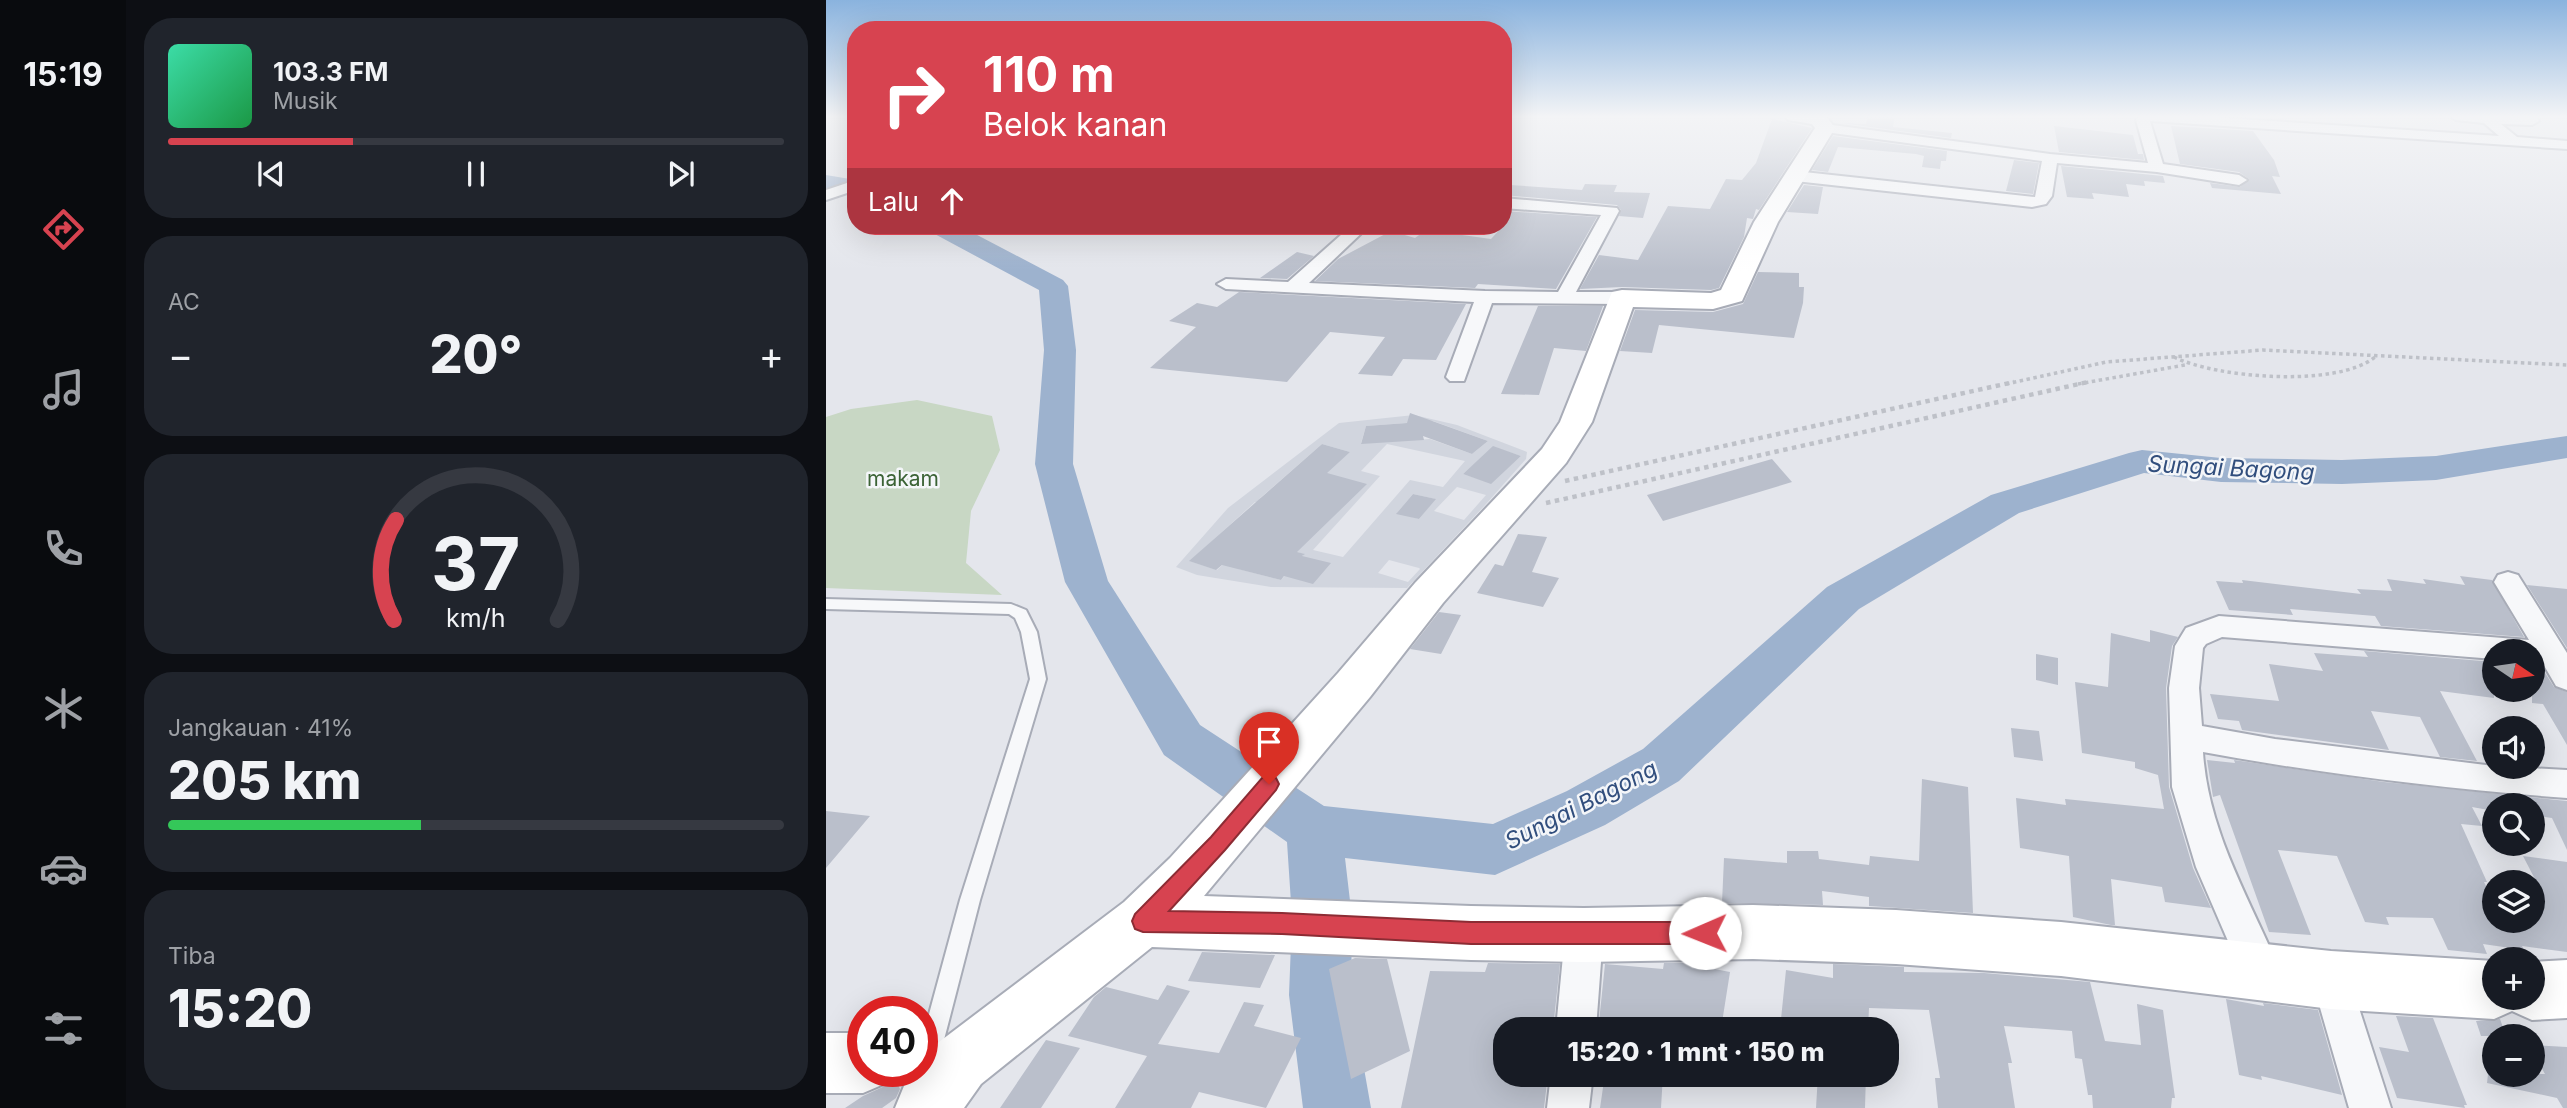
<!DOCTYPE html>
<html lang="id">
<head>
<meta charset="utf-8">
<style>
	:root { --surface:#171b24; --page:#20242c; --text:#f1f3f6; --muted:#9ea1a6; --line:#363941; --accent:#d74350 }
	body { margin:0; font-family:Inter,sans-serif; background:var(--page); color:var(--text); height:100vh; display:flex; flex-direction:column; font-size:26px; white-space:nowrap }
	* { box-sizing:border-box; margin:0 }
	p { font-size:23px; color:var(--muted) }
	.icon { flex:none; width:38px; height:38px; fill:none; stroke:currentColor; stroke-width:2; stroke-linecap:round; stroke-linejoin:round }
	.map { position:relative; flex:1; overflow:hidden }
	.sheet { display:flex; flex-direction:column; gap:18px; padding:18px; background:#0d0f14; width:700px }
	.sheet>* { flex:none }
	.hud { position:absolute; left:21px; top:21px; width:665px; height:214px; border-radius:28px; box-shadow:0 7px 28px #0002; background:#d74350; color:#fff; overflow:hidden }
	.needle { width:46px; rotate:103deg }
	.controls { position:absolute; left:1656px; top:639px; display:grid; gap:14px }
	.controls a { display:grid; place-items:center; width:63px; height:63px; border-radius:50%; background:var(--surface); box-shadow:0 7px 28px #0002; font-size:35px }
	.speed { position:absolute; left:21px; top:996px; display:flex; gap:14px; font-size:35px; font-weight:700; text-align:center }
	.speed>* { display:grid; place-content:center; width:91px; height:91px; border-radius:50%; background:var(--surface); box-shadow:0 7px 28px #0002; line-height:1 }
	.speed .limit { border:10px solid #d22; background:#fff; color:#111 }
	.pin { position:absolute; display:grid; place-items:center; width:60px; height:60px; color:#fff; margin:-72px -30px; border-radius:50% 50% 50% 0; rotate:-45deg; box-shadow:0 0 7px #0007 }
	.pin .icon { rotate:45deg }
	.me { position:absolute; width:77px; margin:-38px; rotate:269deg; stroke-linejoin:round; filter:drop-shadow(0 0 5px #0008) }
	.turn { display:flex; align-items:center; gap:24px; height:147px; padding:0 21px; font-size:32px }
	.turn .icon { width:91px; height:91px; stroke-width:2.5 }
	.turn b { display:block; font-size:49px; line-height:60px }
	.then { display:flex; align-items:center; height:66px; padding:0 21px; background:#0003; gap:14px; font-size:26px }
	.big { font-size:52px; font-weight:800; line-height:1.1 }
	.sheet .tile { flex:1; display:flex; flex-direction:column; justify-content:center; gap:10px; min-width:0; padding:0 24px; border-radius:28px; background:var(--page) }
	.sheet .dial { align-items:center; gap:0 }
	.dial svg { height:182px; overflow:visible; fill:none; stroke:var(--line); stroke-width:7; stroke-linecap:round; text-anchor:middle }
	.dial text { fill:var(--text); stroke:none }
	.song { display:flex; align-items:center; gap:21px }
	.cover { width:84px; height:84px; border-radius:10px; background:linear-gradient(135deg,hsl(160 70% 55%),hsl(140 70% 35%)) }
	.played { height:7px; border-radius:4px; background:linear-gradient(90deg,var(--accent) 30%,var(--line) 30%) }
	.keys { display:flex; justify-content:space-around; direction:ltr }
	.heat { display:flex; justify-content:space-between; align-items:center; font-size:38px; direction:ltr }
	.charge { height:10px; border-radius:5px; background:linear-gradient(90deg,#34c759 41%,var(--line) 0) }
	.trip { position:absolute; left:667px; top:1017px; width:406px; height:70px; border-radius:28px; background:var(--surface); box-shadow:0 7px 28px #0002; font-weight:800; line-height:70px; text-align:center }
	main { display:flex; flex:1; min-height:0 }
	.menu { display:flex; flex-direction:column; width:126px; justify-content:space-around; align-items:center; background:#090b0e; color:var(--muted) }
	.menu .icon { width:49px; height:49px }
	.menu .selected { color:var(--accent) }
	.menu b { font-size:32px; color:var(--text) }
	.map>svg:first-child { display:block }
	.built { fill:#d1d5de; fill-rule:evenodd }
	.green { fill:#c8d7c4 }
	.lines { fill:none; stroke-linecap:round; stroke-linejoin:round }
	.river { fill:#9db2ce; fill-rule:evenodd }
	.building { fill:#babfcb }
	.lane-casing { stroke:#a8acb7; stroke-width:4 }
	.street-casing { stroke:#a8acb7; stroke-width:4 }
	.secondary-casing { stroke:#a8acb7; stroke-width:4 }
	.path-far1 { stroke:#bec1c8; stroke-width:3.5; stroke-dasharray:3.5 3.5; stroke-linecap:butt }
	.path { stroke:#bec1c8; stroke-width:4.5; stroke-dasharray:4.5 4.5; stroke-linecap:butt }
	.lane { fill:#f7f8fa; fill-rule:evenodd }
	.street { fill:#f7f8fa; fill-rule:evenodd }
	.secondary { fill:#fff; fill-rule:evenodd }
	.route { fill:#d74350; stroke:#8c2c34; stroke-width:2 }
	.labels { text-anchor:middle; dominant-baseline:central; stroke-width:5; stroke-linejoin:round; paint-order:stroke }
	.park-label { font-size:21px; fill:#3c6336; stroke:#f4f6f9 }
	.water-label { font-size:23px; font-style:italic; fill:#314e7d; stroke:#f4f6f9 }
</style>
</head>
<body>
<main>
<nav class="menu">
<b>15:19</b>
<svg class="icon selected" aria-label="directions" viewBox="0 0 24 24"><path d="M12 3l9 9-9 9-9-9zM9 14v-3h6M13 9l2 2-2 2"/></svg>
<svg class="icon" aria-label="music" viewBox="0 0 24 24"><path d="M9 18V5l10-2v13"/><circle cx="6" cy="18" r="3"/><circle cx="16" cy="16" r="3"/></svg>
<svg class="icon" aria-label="phone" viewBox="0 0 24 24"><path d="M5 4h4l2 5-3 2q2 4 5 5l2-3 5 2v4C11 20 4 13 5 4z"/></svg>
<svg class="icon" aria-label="climate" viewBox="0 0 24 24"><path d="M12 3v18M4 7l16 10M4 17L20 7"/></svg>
<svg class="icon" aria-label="car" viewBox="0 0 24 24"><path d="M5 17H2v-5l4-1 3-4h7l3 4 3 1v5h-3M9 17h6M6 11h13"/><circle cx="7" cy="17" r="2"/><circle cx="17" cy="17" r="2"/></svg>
<svg class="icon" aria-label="filters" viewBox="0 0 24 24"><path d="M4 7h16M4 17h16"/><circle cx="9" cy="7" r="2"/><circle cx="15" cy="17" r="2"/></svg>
</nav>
<section class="sheet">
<div class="tile">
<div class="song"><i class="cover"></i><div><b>103.3 FM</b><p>Musik</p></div></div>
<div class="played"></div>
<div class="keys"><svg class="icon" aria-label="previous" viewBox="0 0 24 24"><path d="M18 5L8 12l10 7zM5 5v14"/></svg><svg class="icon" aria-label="pause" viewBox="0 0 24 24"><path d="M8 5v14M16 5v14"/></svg><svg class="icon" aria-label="next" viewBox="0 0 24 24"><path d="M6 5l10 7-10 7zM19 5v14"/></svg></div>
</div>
<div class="tile"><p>AC</p>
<div class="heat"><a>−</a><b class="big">20°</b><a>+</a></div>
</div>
<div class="tile dial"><svg viewBox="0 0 100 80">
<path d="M14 69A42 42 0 1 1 86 69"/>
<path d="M14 69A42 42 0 0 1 15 25" stroke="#d74350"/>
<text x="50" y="56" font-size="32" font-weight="700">37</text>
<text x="50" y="72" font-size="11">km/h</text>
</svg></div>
<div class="tile"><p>Jangkauan · 41%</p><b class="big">205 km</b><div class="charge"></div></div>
<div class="tile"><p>Tiba</p><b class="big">15:20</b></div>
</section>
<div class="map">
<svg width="1741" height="1108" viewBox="0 0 1741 1108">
	<rect width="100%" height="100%" fill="#e4e6ec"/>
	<path class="built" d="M 588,415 L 631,425 L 701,452 L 700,459 L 660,504 L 581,588 L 445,587 L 371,575 L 350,567 L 402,508 L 513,423 ZM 607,421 L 662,441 L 646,454 L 604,439 L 535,443 L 540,426 ZM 496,444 L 524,452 L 433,499 ZM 561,444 L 639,461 L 617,487 L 584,480 L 517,557 L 487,550 L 554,476 L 535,471 ZM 667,447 L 695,456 L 665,483 L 637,474 ZM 631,487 L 660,495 L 638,520 L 608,511 ZM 587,494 L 609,499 L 593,519 L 571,513 ZM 429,502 L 455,511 L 391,570 L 364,561 ZM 437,543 L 478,554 L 455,580 L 413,569 ZM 563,560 L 593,568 L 594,569 L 582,582 L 552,573 Z"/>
	<path class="green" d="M 91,400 L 166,416 L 174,450 L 145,511 L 140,563 L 176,595 L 0,588 L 0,417 L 25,409 Z"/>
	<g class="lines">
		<path class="river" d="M 0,175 L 30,180 L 30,194 L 0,189 Z
			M 101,226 L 134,226 L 237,280 L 242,286 L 250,350 L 247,464 L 282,581 L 374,725 L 498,806 L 667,824 L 741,791 L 817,749 L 1001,587 L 1165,495 L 1303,453 L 1316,450 L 1395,458 L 1516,460 L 1610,456 L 1741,436 L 1741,458 L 1610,480 L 1516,484 L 1395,482 L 1318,473 L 1193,513 L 1033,609 L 853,781 L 779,825 L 669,875 L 519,858 L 526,918 L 525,995 L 545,1108 L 477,1108 L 463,995 L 466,918 L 461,842 L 338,755 L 239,582 L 209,464 L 218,350 L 213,290 L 105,232 Z"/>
	</g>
	<path class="building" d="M 1041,116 L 1069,116 L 1067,127 L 1126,133 L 1125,138 L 1015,123 L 1040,124 Z
		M 946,119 L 986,128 L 933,210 L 930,209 L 927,219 L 921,218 L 918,237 L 893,288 L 885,290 L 796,287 L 754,289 L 773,255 L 812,260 L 842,206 L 884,209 L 900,179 L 916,180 L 930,163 Z
		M 1228,126 L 1307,135 L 1312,154 L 1317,154 L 1318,160 L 1233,152 Z
		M 1345,126 L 1427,131 L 1448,160 L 1454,177 L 1446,176 L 1455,194 L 1386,188 L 1384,183 L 1414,187 L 1423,179 L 1413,172 L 1354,164 Z
		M 1007,136 L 1121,151 L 1120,161 L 1115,161 L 1114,169 L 1096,167 L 1098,156 L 1090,154 L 1012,147 L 1002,172 L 986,170 Z
		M 1188,160 L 1213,163 L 1207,194 L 1180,191 Z
		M 1235,166 L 1337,176 L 1339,183 L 1318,181 L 1319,186 L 1300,184 L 1303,197 L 1266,193 L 1268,199 L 1241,197 Z
		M 759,184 L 791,185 L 788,192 L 824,193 L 817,218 L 793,216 L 795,210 L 791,205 L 677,195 L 677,187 L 684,185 L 756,190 Z
		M 978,185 L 997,187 L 992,214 L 961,212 Z
		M 677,211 L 771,217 L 730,289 L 652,284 L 649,288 L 489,281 L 512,259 L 565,231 L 589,238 L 600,230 L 665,239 L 677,226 Z
		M 471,252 L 488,256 L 461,279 L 434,278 Z
		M 932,272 L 973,273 L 973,287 L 978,287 L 977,303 L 968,338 L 833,325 L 826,353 L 794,351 L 809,310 L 887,312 L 917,304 Z
		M 413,292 L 640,304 L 610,360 L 577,359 L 566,376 L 532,374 L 559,337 L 504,332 L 461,382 L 324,368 L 370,327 L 343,321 L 371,303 L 391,307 Z
		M 712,306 L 777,306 L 760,351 L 728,348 L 713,395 L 675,394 Z
		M 584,413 L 662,441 L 646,454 L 597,436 L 598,440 L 535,444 L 540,426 L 581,423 Z
		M 496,444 L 524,452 L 501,473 L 541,484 L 471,552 L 479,554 L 476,556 L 505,563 L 487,584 L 458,576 L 455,580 L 396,565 L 390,570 L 363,561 Z
		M 667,446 L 695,456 L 665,484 L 637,474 Z
		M 946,459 L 966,482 L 837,521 L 821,495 Z
		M 587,494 L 610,499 L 593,519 L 570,514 Z
		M 692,534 L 721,537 L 706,572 L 733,578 L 717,607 L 651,593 L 669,564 L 677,566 Z
		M 1634,576 L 1666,580 L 1698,637 L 1555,626 L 1549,616 L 1464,609 L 1467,615 L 1403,610 L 1390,581 L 1417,583 L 1416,580 L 1535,594 L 1531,589 L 1566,591 L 1561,579 L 1600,584 L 1597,579 L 1639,585 Z
		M 1701,585 L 1741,589 L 1741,648 Z
		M 613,612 L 635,615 L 615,654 L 584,649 Z
		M 1324,630 L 1352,637 L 1346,646 L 1340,688 L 1343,787 L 1367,868 L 1385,908 L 1339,902 L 1336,887 L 1285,879 L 1289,925 L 1285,925 L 1247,917 L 1243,856 L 1194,848 L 1190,798 L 1240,805 L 1239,799 L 1338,809 L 1332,775 L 1309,768 L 1309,762 L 1256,753 L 1249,682 L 1282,687 L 1285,633 L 1324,642 Z
		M 1538,651 L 1668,662 L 1668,698 L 1614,691 L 1651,761 L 1614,757 L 1594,717 L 1545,711 L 1563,750 L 1416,730 L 1413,721 L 1392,719 L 1384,694 L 1453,701 L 1443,664 L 1497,671 L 1488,653 L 1542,657 Z
		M 1210,654 L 1232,658 L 1232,685 L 1210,680 Z
		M 1706,665 L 1714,665 L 1728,687 L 1741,692 L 1741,745 L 1717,704 L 1706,703 Z
		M 1185,728 L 1213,731 L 1217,761 L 1188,757 Z
		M 1381,760 L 1409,763 L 1408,760 L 1558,782 L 1741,801 L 1741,850 L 1726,818 L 1706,815 L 1706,805 L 1668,805 L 1668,811 L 1646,807 L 1656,826 L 1635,824 L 1661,882 L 1658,882 L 1668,902 L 1668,920 L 1706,920 L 1706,886 L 1713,887 L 1697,856 L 1741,862 L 1741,952 L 1696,946 L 1698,950 L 1657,944 L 1661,954 L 1622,950 L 1607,918 L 1560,917 L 1563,925 L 1539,922 L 1511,856 L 1452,850 L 1485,935 L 1443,932 L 1394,795 L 1387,797 Z
		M 1096,779 L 1142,787 L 1147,913 L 1043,906 L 1043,897 L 996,891 L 997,905 L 896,903 L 898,858 L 961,863 L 961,851 L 992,851 L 993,859 L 1043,865 L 1044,856 L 1093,861 Z
		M 0,811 L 44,816 L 0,868 Z
		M 376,952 L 449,955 L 434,988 L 362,981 Z
		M 529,958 L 561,959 L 584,1051 L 525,1079 L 503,969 Z
		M 662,963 L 734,964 L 727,1029 L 679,1029 L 679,1074 L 722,1074 L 718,1108 L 575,1108 L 604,971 L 659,972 Z
		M 838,963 L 857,963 L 904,972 L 895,1029 L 852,1029 L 815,1022 L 814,1026 L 773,1022 L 779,964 L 837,969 Z
		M 1007,964 L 1078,967 L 1078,972 L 1158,973 L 1264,982 L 1279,1041 L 1315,1045 L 1311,1004 L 1337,1010 L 1349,1098 L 1346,1098 L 1345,1108 L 1267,1108 L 1266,1095 L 1262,1095 L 1256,1059 L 1249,1058 L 1246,1031 L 1178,1026 L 1186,1063 L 1182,1063 L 1189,1108 L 1112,1108 L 1109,1078 L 1114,1078 L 1103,1010 L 1043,1008 L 1042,1029 L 954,1029 L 960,970 L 1007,978 Z
		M 341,985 L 364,991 L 332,1044 L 393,1053 L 418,1002 L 438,1005 L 428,1026 L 475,1038 L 440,1108 L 373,1092 L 365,1108 L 289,1108 L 321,1056 L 242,1036 L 268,997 L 280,987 L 332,1000 Z
		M 1400,999 L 1438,1006 L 1437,1003 L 1492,1010 L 1516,1095 L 1435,1076 L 1436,1080 L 1413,1075 Z
		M 1570,1016 L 1607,1018 L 1641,1105 L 1638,1105 L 1639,1108 L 1571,1098 L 1553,1047 L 1583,1052 Z
		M 1674,1019 L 1680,1036 L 1655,1036 L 1650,1021 Z
		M 220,1040 L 254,1048 L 215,1108 L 174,1108 Z
		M 1706,1045 L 1741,1047 L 1741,1108 L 1737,1108 L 1731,1098 L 1661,1083 L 1662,1074 L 1719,1074 L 1706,1051 Z
		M 67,1074 L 74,1089 L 70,1098 L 56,1108 L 19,1108 L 37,1096 L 59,1086 Z
		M 779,1074 L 837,1074 L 835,1108 L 774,1108 Z
		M 992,1074 L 1040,1074 L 1039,1108 L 990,1108 Z"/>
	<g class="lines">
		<defs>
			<path id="lane" d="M 0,599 L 185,604 L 200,610 L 211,632 L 220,679 L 154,900 L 112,1063 L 109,1071 L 101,1074 L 94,1071 L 96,1071 L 96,1040 L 134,900 L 204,679 L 195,632 L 189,618 L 183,614 L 0,609 Z"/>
			<path id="street" d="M 1313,116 L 1371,116 L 1673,136 L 1658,123 L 1630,120 L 1624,116 L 1709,116 L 1713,121 L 1706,125 L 1675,124 L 1691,137 L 1741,141 L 1741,149 L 1324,121 L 1337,164 L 1413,175 L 1421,180 L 1413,185 L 1331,172 L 1231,163 L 1226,196 L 1220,204 L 1206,207 L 969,181 L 961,176 L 969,171 L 1209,197 L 1216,161 L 999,132 L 992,128 L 999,124 L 1224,154 L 1322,163 L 1310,120 Z
				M 30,180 L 30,190 L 0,200 L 0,190 Z
				M 677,198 L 791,208 L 793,211 L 750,292 L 796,292 L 805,298 L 796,304 L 666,303 L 638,381 L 624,381 L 620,377 L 648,302 L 400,289 L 391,284 L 400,279 L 462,282 L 525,226 L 543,226 L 483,283 L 659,291 L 732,292 L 775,215 L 677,208 Z
				M 1682,572 L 1692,575 L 1741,653 L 1741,690 L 1730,686 L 1716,662 L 1706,662 L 1706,651 L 1668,651 L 1668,659 L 1396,637 L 1380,644 L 1377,648 L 1373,688 L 1376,726 L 1449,739 L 1668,766 L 1741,770 L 1741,798 C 1619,789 1497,774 1377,752 C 1382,832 1424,899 1454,971 L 1449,985 L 1435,990 L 1421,985 L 1370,867 L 1346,787 L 1343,688 L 1349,646 L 1360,628 L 1393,616 L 1703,640 L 1668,582 L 1672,575 Z
				M 758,917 L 771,922 L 777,935 L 770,1029 L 730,1029 L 739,935 L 745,922 Z
				M 1505,961 L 1519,966 L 1524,980 L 1565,1108 L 1523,1108 L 1486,980 L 1491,966 Z
				M 725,1074 L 767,1074 L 763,1108 L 721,1108 Z"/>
			<path id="secondary" d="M 959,116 L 1000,116 L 1009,128 L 952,222 L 916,301 L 887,309 L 807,307 L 766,422 L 740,463 L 617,603 L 544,697 L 378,896 L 645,906 L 758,908 L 927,905 L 1070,910 L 1235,922 L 1505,951 L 1668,961 L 1668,998 L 1706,998 L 1706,962 L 1741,960 L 1741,1018 L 1706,1020 L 1686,1011 L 1668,1019 L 1505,1009 L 1235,976 L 1070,964 L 927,959 L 758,962 L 645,960 L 326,947 L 155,1084 L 138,1108 L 69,1108 L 78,1086 L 90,1071 L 96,1071 L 96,1062 L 113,1042 L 298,902 L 344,858 L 512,673 L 589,583 L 716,449 L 734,422 L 786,292 L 796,290 L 885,293 L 895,290 L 928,222 L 989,128 L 986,124 L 962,120 Z
				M 0,1033 L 37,1033 L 37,1071 L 64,1071 L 58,1084 L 37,1093 L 0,1093 Z"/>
		</defs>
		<use href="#lane" class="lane-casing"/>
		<use href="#street" class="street-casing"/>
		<use href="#secondary" class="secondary-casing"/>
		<path class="path-far1" d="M 1348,357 C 1390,378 1511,388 1549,357
			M 1180,384 L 1280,362 L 1437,350 L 1741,365
			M 1252,384 L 1359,365"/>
		<path class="path" d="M 739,481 L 1188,382
			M 720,503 L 1262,382"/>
		<use href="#lane" class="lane"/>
		<use href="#street" class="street"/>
		<use href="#secondary" class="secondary"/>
	</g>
	<linearGradient id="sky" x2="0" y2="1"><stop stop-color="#8ab3de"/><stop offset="0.43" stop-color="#f3f4f6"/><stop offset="1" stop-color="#f3f4f6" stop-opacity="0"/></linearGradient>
	<rect width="1741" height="271" fill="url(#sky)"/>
	<path class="route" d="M 443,775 L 450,778 L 453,784 L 450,790 L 399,850 L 343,911 L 456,913 L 645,922 L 879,922 L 887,925 L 890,933 L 887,940 L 879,944 L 645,944 L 456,934 L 317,932 L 309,929 L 306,921 L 309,914 L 385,837 L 436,778 Z"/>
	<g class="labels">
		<g class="park-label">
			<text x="77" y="478">makam</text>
		</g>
		<g class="water-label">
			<text transform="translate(1405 468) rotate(3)">Sungai Bagong</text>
			<text transform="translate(755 805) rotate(-27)">Sungai Bagong</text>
		</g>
	</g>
</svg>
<div class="controls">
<a><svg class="needle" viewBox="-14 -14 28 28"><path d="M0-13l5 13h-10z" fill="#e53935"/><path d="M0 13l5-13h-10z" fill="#9ea1a6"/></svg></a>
<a><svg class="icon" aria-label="sound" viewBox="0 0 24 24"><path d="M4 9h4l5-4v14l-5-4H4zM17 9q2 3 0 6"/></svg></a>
<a><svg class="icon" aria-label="search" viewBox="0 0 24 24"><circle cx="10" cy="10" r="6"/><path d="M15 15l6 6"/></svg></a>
<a><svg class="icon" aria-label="layers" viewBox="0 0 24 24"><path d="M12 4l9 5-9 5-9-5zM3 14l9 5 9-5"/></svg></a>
<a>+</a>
<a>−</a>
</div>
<div class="speed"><div class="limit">40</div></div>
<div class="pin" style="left:443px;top:784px;background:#d93025"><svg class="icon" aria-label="arrive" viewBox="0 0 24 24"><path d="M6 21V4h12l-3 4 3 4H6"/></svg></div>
<svg class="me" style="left:879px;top:933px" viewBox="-20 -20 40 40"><circle r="19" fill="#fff"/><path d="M0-13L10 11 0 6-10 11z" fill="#d74350"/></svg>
<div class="trip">15:20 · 1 mnt · 150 m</div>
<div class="hud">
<div class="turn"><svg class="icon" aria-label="right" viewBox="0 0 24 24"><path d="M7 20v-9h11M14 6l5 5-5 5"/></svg><div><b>110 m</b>Belok kanan</div></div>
<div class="then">Lalu<svg class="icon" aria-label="ahead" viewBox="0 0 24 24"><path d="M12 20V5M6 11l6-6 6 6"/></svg></div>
</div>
</div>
</main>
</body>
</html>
